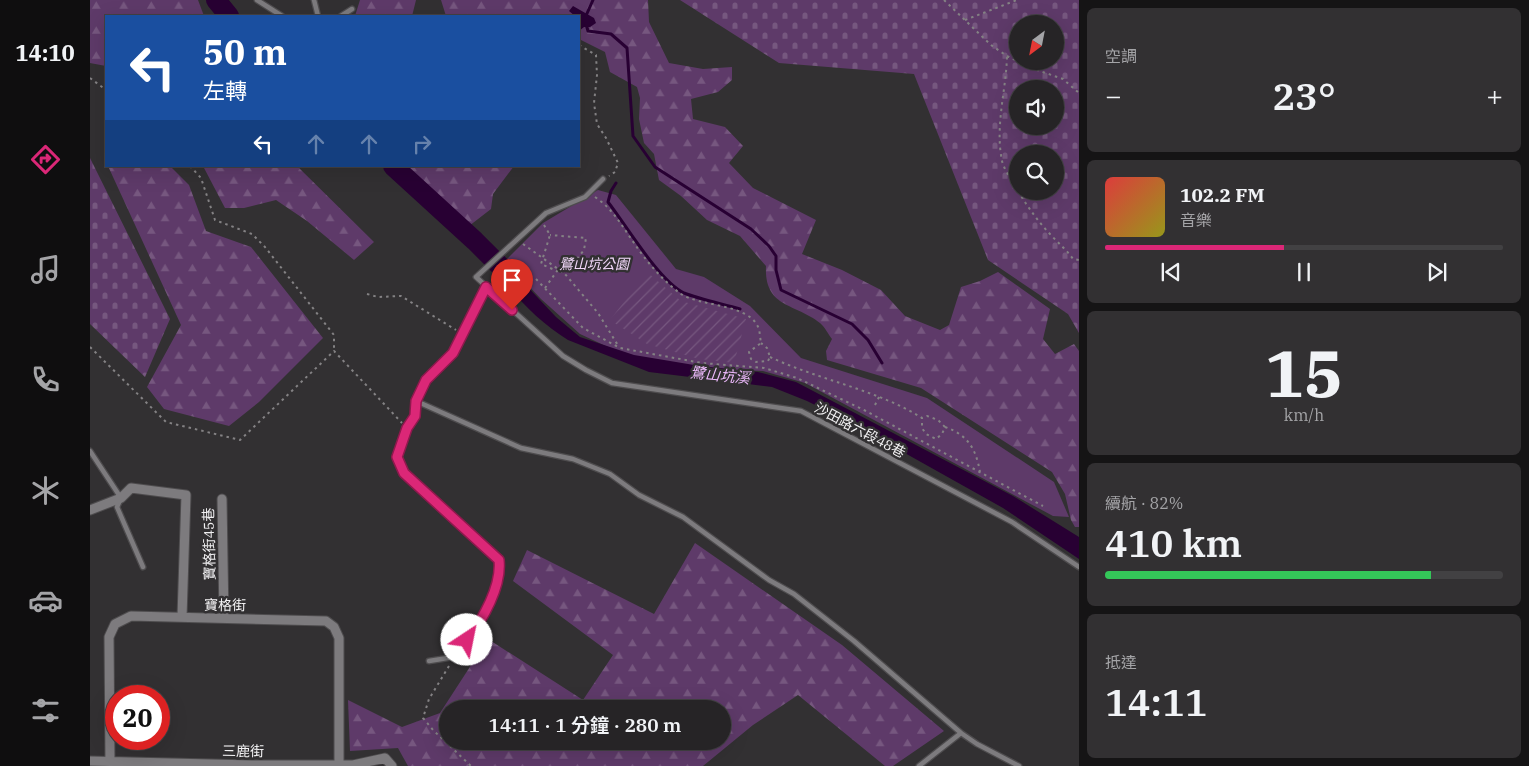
<!DOCTYPE html>
<html lang="zh-TW">
<head>
<meta charset="utf-8">
<style>
	:root { --surface:#262426; --page:#323032; --text:#f1f3f6; --muted:#a4a4a7; --line:#424143; --accent:#db2777 }
	body { margin:0; font-family:"IBM Plex Serif","Noto Sans TC",serif; background:var(--page); color:var(--text); height:100vh; display:flex; flex-direction:column; font-size:19px; white-space:nowrap }
	* { box-sizing:border-box; margin:0 }
	p { font-size:16px; color:var(--muted) }
	.icon { flex:none; width:28px; height:28px; fill:none; stroke:currentColor; stroke-width:2; stroke-linecap:round; stroke-linejoin:round }
	.map { position:relative; flex:1; overflow:hidden }
	.panel { display:flex; flex-direction:column; gap:8px; padding:8px; background:#151415; width:450px }
	.panel>* { flex:none }
	.guide { position:absolute; left:15px; top:15px; width:475px; height:152px; border-radius:0px; box-shadow:0 5px 20px #0002,0 0 0 1px var(--line); background:#1a4fa0; color:#fff; overflow:hidden }
	.needle { width:32px; rotate:212deg }
	.tools { position:absolute; left:919px; top:15px; display:grid; gap:10px }
	.tools a { display:grid; place-items:center; width:55px; height:55px; border-radius:50%; background:var(--surface); box-shadow:0 5px 20px #0002,0 0 0 1px var(--line); font-size:25px }
	.speed { position:absolute; left:15px; top:685px; display:flex; gap:10px; font-size:25px; font-weight:700; text-align:center }
	.speed>* { display:grid; place-content:center; width:65px; height:65px; border-radius:50%; background:var(--surface); box-shadow:0 5px 20px #0002,0 0 0 1px var(--line); line-height:1 }
	.speed .limit { border:8px solid #d22; background:#fff; color:#111 }
	.pin { position:absolute; display:grid; place-items:center; width:42px; height:42px; color:#fff; margin:-51px -21px; border-radius:50% 50% 50% 0; rotate:-45deg; box-shadow:0 0 5px #0007 }
	.pin .icon { rotate:45deg }
	.me { position:absolute; width:55px; margin:-28px; rotate:34deg; stroke-linejoin:round; filter:drop-shadow(0 0 4px #0008) }
	.turn { display:flex; align-items:center; gap:18px; height:105px; padding:0 15px; font-size:22px }
	.turn .icon { width:65px; height:65px; stroke-width:2.5 }
	.turn b { display:block; font-size:35px; line-height:42px }
	.lanes { display:flex; align-items:center; height:48px; padding:0 15px; background:#0003; justify-content:center; gap:25px; direction:ltr }
	.lanes .off { opacity:.35 }
	.big { font-size:38px; font-weight:600; line-height:1.1 }
	.panel .widget { flex:1; display:flex; flex-direction:column; justify-content:center; gap:8px; min-width:0; padding:0 18px; border-radius:8px; background:var(--page) }
	.panel .dial { align-items:center; gap:0 }
	.dial b { font-size:65px; line-height:1 }
	.song { display:flex; align-items:center; gap:15px }
	.cover { width:60px; height:60px; border-radius:8px; background:linear-gradient(135deg,hsl(0 70% 55%),hsl(60 70% 35%)) }
	.played { height:5px; border-radius:2px; background:linear-gradient(90deg,var(--accent) 45%,var(--line) 45%) }
	.keys { display:flex; justify-content:space-around; direction:ltr }
	.heat { display:flex; justify-content:space-between; align-items:center; font-size:28px; direction:ltr }
	.charge { height:8px; border-radius:4px; background:linear-gradient(90deg,#34c759 82%,var(--line) 0) }
	.trip { position:absolute; left:349px; top:700px; width:292px; height:50px; border-radius:25px; background:var(--surface); box-shadow:0 5px 20px #0002,0 0 0 1px var(--line); font-weight:600; line-height:50px; text-align:center }
	main { display:flex; flex:1; min-height:0 }
	.tabs { display:flex; flex-direction:column; width:90px; justify-content:space-around; align-items:center; background:#0f0e0f; color:var(--muted) }
	.tabs .icon { width:35px; height:35px }
	.tabs .active { color:var(--accent) }
	.tabs b { font-size:22px; color:var(--text) }
	.map>svg:first-child { display:block }
	.green { fill:#5e3a69 }
	.forest { fill:url(#forest-firs); fill-rule:evenodd }
	.cemetery { fill:url(#cemetery-stones); fill-rule:evenodd }
	.garden { fill:url(#garden-furrows) }
	.water { fill:#280033 }
	.lines { fill:none; stroke-linecap:round; stroke-linejoin:round }
	.stream { stroke:#280033; stroke-width:3 }
	.river { stroke:#280033; stroke-width:20 }
	.service-casing { stroke:#4e4c4e; stroke-width:7 }
	.minor-casing { stroke:#4e4c4e; stroke-width:11 }
	.path { stroke:#848284; stroke-width:2; stroke-dasharray:2.5 4; stroke-linecap:butt }
	.service { stroke:#7d7b7e; stroke-width:4.5 }
	.minor { stroke:#7d7b7e; stroke-width:9 }
	.route-casing { stroke:#8e194d; stroke-width:12 }
	.route { stroke:#db2777; stroke-width:9 }
	.labels { text-anchor:middle; dominant-baseline:central; stroke-width:5; stroke-linejoin:round; paint-order:stroke }
	.park-label { font-size:14px; font-style:italic; fill:#f2d8fa; stroke:#323032 }
	.street-label { font-size:14px; fill:#f2f1f3; stroke:#323032 }
	.water-label { font-size:15px; font-style:italic; fill:#eebafd; stroke:#323032 }
</style>
</head>
<body>
<main>
<nav class="tabs">
<b>14:10</b>
<svg class="icon active" aria-label="directions" viewBox="0 0 24 24"><path d="M12 3l9 9-9 9-9-9zM9 14v-3h6M13 9l2 2-2 2"/></svg>
<svg class="icon" aria-label="music" viewBox="0 0 24 24"><path d="M9 18V5l10-2v13"/><circle cx="6" cy="18" r="3"/><circle cx="16" cy="16" r="3"/></svg>
<svg class="icon" aria-label="phone" viewBox="0 0 24 24"><path d="M5 4h4l2 5-3 2q2 4 5 5l2-3 5 2v4C11 20 4 13 5 4z"/></svg>
<svg class="icon" aria-label="climate" viewBox="0 0 24 24"><path d="M12 3v18M4 7l16 10M4 17L20 7"/></svg>
<svg class="icon" aria-label="car" viewBox="0 0 24 24"><path d="M5 17H2v-5l4-1 3-4h7l3 4 3 1v5h-3M9 17h6M6 11h13"/><circle cx="7" cy="17" r="2"/><circle cx="17" cy="17" r="2"/></svg>
<svg class="icon" aria-label="filters" viewBox="0 0 24 24"><path d="M4 7h16M4 17h16"/><circle cx="9" cy="7" r="2"/><circle cx="15" cy="17" r="2"/></svg>
</nav>
<div class="map">
<svg width="989" height="766" viewBox="0 0 989 766">
	<defs>
		<pattern id="forest-firs" width="22" height="20" patternUnits="userSpaceOnUse" patternTransform="scale(1.25)"><rect width="22" height="20" fill="#5e3a69"/><path d="M5 1l3.5 6h-7zM16 11l3.5 6h-7z" fill="#76577f"/></pattern>
		<pattern id="cemetery-stones" width="16" height="16" patternUnits="userSpaceOnUse" patternTransform="scale(1.25)"><rect width="16" height="16" fill="#5e3a69"/><path d="M2 7V4a2 2 0 0 1 4 0v3zM10 15v-3a2 2 0 0 1 4 0v3z" fill="#76577f"/></pattern>
		<pattern id="garden-furrows" width="10" height="10" patternUnits="userSpaceOnUse" patternTransform="scale(1.25)"><rect width="10" height="10" fill="#5e3a69"/><path d="M-1 1l2-2M0 10L10 0M9 11l2-2" fill="none" stroke="#76577f"/></pattern>
	</defs>
	<rect width="100%" height="100%" fill="#323032"/>
	<path class="green" d="M 508,190 L 526,195 L 586,269 L 614,277 L 660,306 L 711,358 L 837,398 L 964,482 L 979,517 L 963,516 L 715,383 L 673,371 L 611,369 L 550,362 L 490,334 L 451,299 L 415,261 L 453,223 Z"/>
	<path class="forest" d="M 0,0 L 108,0 L 114,16 L 16,16 L 16,66 L 0,63 Z
		M 270,0 L 326,0 L 322,16 L 265,16 Z
		M 351,0 L 558,0 L 559,22 L 579,63 L 613,69 L 642,67 L 642,80 L 628,92 L 601,99 L 603,119 L 635,127 L 653,146 L 639,163 L 663,188 L 726,220 L 712,254 L 752,270 L 791,290 L 815,316 L 850,330 L 859,325 L 871,287 L 890,281 L 908,272 L 960,309 L 953,339 L 965,354 L 984,344 L 989,351 L 989,527 L 985,527 L 981,520 L 975,494 L 962,472 L 831,388 L 737,360 L 736,351 L 742,339 C 738,334 735,327 730,323 C 705,303 674,308 676,266 L 650,236 L 617,220 L 591,196 L 569,180 L 564,154 L 554,143 L 549,119 L 550,98 L 547,87 L 520,72 L 515,52 L 489,39 L 489,16 L 356,16 Z
		M 18,166 L 80,166 L 99,185 L 116,231 L 161,247 L 233,338 L 169,402 L 139,426 L 74,409 L 57,387 L 91,325 Z
		M 113,166 L 207,166 L 284,242 L 264,260 L 217,221 L 186,200 L 154,208 L 135,208 Z
		M 314,166 L 424,166 L 403,194 L 401,209 L 379,226 Z
		M 605,543 L 752,645 L 854,731 L 803,766 L 795,766 L 708,695 L 663,725 L 613,766 L 318,766 L 308,748 L 260,751 L 258,700 L 312,727 L 350,713 L 398,639 L 493,700 L 523,655 L 423,581 L 437,550 L 564,614 ZM 358,709 L 632,709 L 632,741 L 358,741 Z"/>
	<path class="cemetery" d="M 590,0 L 989,0 L 989,333 L 978,314 L 898,260 L 824,74 L 689,63 ZM 928,24 L 965,24 L 965,61 L 928,61 ZM 928,89 L 965,89 L 965,126 L 928,126 ZM 928,154 L 965,154 L 965,191 L 928,191 Z
		M 0,158 L 80,319 L 55,377 L 0,324 Z"/>
	<path class="garden" d="M 557,272 L 591,301 L 656,319 L 644,363 L 609,359 L 557,344 L 520,320 Z"/>
	<path class="water" d="M 483,6 L 504,18 L 506,23 L 500,27 L 494,27 L 489,31 L 489,16 L 485,16 L 479,11 Z
		M 407,263 L 433,282 L 466,317 L 490,337 L 544,355 L 610,366 L 668,372 L 706,382 L 923,496 L 989,537 L 989,559 L 913,508 L 763,424 L 717,401 L 682,387 L 559,372 L 478,340 C 451,323 418,294 407,263 Z"/>
	<g class="lines">
		<path class="stream" d="M 495,18 L 503,0
			M 496,24 L 498,31 L 521,34 L 537,48 L 543,136 L 565,167 L 661,229 L 679,246 L 686,256 L 686,270 L 691,290 L 762,324 L 778,340 L 792,363
			M 526,183 L 521,191 L 518,202 C 536,225 569,281 594,293 C 609,299 633,304 650,309"/>
		<path class="river" d="M 126,0 L 139,16
			M 303,166 L 385,241 L 422,278"/>
		<defs>
			<path id="service" d="M 167,0 L 192,16
				M 224,0 L 228,16
				M 251,16 L 262,9
				M 513,179 L 495,197 L 456,213 L 386,277 L 473,356 L 496,370 L 522,383 L 711,411 L 922,522 L 989,567
				M 326,401 L 431,448 L 483,459 L 520,474 L 549,495 L 593,517 L 679,580 L 704,594 L 764,641 L 871,733 L 887,744 L 929,766
				M 0,451 L 31,498 L 27,507 L 53,567
				M 339,661 L 364,657 C 384,631 413,593 409,560 L 314,473 L 307,457 L 317,428 L 325,416 L 326,401 L 336,380 L 363,353 L 396,287
				M 829,766 L 871,733"/>
			<path id="minor" d="M 132,499 L 134,618
				M 0,510 L 31,498 L 41,488 L 96,495 L 92,617
				M 0,761 L 162,765 L 263,765 L 295,758 L 302,766
				M 20,763 L 19,637 L 25,624 L 41,616 L 236,621 L 244,627 L 249,638 L 249,765"/>
		</defs>
		<use href="#service" class="service-casing"/>
		<use href="#minor" class="minor-casing"/>
		<path class="path" d="M 854,0 L 901,45 L 917,56 L 944,69 L 973,79 L 989,93
			M 875,20 L 927,0
			M 489,45 L 506,55 L 507,75 L 504,103 L 507,124 L 516,138 L 528,163 L 525,172 L 519,176
			M 917,57 C 916,89 906,123 911,155 C 912,168 921,179 928,190
			M 0,78 L 16,90
			M 100,166 L 111,178 L 125,220 L 162,234 L 175,247 L 244,335 L 244,351
			M 928,191 C 937,206 947,220 959,233 C 967,242 976,249 983,259 L 989,260
			M 505,197 C 523,209 532,226 544,243 C 556,261 573,281 591,294 C 609,306 656,304 667,325 C 670,329 670,338 671,343 L 659,352 L 661,359 L 666,362 L 678,361 L 680,357 L 677,348 L 671,343
			M 454,225 L 460,235 L 451,264 L 467,271 L 480,268 L 494,250 L 496,238 L 460,235
			M 433,244 L 475,274 L 508,313 L 529,347
			M 446,279 L 493,328 L 530,348 L 612,363 L 674,368 L 707,378 L 774,410 L 953,506
			M 455,288 L 467,271
			M 277,294 L 288,297 L 311,296 L 366,330
			M 0,347 L 76,422 L 150,440 L 244,351 L 312,423
			M 680,357 C 729,380 788,390 832,418 L 832,428 L 836,434 L 846,439 L 852,434 L 855,427 L 848,420 L 837,416 L 832,418
			M 785,405 L 789,397
			M 855,427 C 878,435 886,449 890,472
			M 359,666 L 339,699 L 333,718 L 343,730 L 381,766"/>
		<use href="#service" class="service"/>
		<use href="#minor" class="minor"/>
	</g>
	<g class="lines">
		<defs>
			<path id="route" d="M 377,640 C 393,619 412,586 409,560 L 314,473 L 307,457 L 317,428 L 325,416 L 326,401 L 336,380 L 363,353 L 396,287 L 422,310"/>
		</defs>
		<use href="#route" class="route-casing"/>
		<use href="#route" class="route"/>
	</g>
	<g class="labels">
		<g class="park-label">
			<text x="504" y="264">鷺山坑公園</text>
		</g>
		<g class="street-label">
			<text transform="translate(770 430) rotate(28)">沙田路六段48巷</text>
			<text transform="translate(119 544) rotate(-91)">寶格街45巷</text>
			<text transform="translate(135 605) rotate(1)">寶格街</text>
			<text transform="translate(153 751) rotate(1)">三鹿街</text>
		</g>
		<g class="water-label">
			<text transform="translate(630 375) rotate(6)">鷺山坑溪</text>
		</g>
	</g>
</svg>
<div class="tools">
<a><svg class="needle" viewBox="-14 -14 28 28"><path d="M0-13l5 13h-10z" fill="#e53935"/><path d="M0 13l5-13h-10z" fill="#a4a4a7"/></svg></a>
<a><svg class="icon" aria-label="sound" viewBox="0 0 24 24"><path d="M4 9h4l5-4v14l-5-4H4zM17 9q2 3 0 6"/></svg></a>
<a><svg class="icon" aria-label="search" viewBox="0 0 24 24"><circle cx="10" cy="10" r="6"/><path d="M15 15l6 6"/></svg></a>
</div>
<div class="speed"><div class="limit">20</div></div>
<div class="pin" style="left:422px;top:310px;background:#d93025"><svg class="icon" aria-label="arrive" viewBox="0 0 24 24"><path d="M6 21V4h12l-3 4 3 4H6"/></svg></div>
<svg class="me" style="left:377px;top:640px" viewBox="-20 -20 40 40"><circle r="19" fill="#fff"/><path d="M0-13L10 11 0 6-10 11z" fill="#db2777"/></svg>
<div class="trip">14:11 · 1 分鐘 · 280 m</div>
<div class="guide">
<div class="turn"><svg class="icon" aria-label="left" viewBox="0 0 24 24"><path d="M17 20v-9H6M10 6l-5 5 5 5"/></svg><div><b>50 m</b>左轉</div></div>
<div class="lanes"><svg class="icon" aria-label="left" viewBox="0 0 24 24"><path d="M17 20v-9H6M10 6l-5 5 5 5"/></svg><svg class="icon off" aria-label="ahead" viewBox="0 0 24 24"><path d="M12 20V5M6 11l6-6 6 6"/></svg><svg class="icon off" aria-label="ahead" viewBox="0 0 24 24"><path d="M12 20V5M6 11l6-6 6 6"/></svg><svg class="icon off" aria-label="right" viewBox="0 0 24 24"><path d="M7 20v-9h11M14 6l5 5-5 5"/></svg></div>
</div>
</div>
<section class="panel">
<div class="widget"><p>空調</p>
<div class="heat"><a>−</a><b class="big">23°</b><a>+</a></div>
</div>
<div class="widget">
<div class="song"><i class="cover"></i><div><b>102.2 FM</b><p>音樂</p></div></div>
<div class="played"></div>
<div class="keys"><svg class="icon" aria-label="previous" viewBox="0 0 24 24"><path d="M18 5L8 12l10 7zM5 5v14"/></svg><svg class="icon" aria-label="pause" viewBox="0 0 24 24"><path d="M8 5v14M16 5v14"/></svg><svg class="icon" aria-label="next" viewBox="0 0 24 24"><path d="M6 5l10 7-10 7zM19 5v14"/></svg></div>
</div>
<div class="widget dial"><b>15</b><p>km/h</p></div>
<div class="widget"><p>續航 · 82%</p><b class="big">410 km</b><div class="charge"></div></div>
<div class="widget"><p>抵達</p><b class="big">14:11</b></div>
</section>
</main>
</body>
</html>
